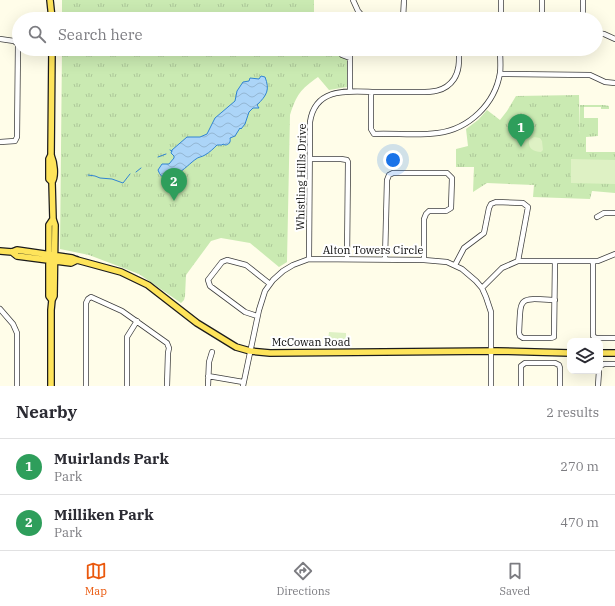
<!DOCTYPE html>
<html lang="en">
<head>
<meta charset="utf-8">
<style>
	body { margin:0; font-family:"IBM Plex Serif",serif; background:#f7f7f7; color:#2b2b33 }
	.controls { position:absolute; right:12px; bottom:12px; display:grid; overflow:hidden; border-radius:8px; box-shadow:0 4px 16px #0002 }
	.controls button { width:36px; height:36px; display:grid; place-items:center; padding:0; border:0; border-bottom:1px solid #e1e1e2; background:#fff; color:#2b2b33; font:20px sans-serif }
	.you { position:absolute; left:393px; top:160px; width:14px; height:14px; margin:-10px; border:3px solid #fff; border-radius:50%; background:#1a73e8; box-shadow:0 0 0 6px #1a73e833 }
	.badge { display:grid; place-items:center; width:26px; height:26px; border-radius:50%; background:#ea580c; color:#fff; font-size:13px; font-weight:700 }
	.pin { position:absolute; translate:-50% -33px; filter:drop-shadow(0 1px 2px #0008) }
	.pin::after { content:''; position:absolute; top:21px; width:14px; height:12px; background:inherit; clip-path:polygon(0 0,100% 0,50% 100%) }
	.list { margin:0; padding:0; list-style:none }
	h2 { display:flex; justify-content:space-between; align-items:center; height:52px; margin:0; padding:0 16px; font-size:17px }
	h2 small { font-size:13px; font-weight:400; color:#7c7c81 }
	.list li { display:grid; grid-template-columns:26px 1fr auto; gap:12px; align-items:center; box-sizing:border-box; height:56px; padding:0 16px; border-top:1px solid #e1e1e2 }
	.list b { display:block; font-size:15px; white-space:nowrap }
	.list p { margin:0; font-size:13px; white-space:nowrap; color:#7c7c81 }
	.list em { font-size:13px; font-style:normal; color:#7c7c81 }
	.icon { flex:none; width:22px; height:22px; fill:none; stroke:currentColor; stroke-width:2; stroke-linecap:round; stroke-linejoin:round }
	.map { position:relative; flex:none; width:615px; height:386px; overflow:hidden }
	.search { position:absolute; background:#fff; box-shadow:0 4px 16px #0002; left:12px; right:12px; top:12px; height:44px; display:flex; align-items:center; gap:10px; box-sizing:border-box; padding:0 14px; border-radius:22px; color:#7c7c81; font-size:15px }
	.sheet { height:164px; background:#fff }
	nav { display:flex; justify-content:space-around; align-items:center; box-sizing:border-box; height:56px; border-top:1px solid #e1e1e2; background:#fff; font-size:11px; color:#7c7c81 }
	nav a { display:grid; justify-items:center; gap:2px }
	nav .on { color:#ea580c }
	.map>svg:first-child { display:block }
	.park { fill:url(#park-tufts) }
	.pitch { fill:#def1c4 }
	.water { fill:url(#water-waves); stroke:#3084d2 }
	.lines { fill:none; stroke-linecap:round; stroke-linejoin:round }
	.stream { stroke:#3084d2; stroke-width:1 }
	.minor-casing { stroke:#3e3e3e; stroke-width:6 }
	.major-casing { stroke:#1c1c1c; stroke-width:8 }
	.minor { stroke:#fff; stroke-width:4.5 }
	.major { stroke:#fee45a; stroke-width:5.5 }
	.labels { text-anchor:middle; stroke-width:4; stroke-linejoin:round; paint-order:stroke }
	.street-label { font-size:11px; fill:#0b0b0b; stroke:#fff }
</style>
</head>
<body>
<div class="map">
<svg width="615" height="386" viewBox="0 0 615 386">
	<defs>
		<pattern id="park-tufts" width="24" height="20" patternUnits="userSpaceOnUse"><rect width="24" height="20" fill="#caeab2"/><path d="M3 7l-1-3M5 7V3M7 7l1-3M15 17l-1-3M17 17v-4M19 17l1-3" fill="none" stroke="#acc798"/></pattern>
		<pattern id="water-waves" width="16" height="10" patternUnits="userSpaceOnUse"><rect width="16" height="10" fill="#acd5f8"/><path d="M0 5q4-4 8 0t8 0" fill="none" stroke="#93b6d3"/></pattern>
	</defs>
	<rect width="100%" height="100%" fill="#fffde9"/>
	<!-- park -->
	<path class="park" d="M 62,0 L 314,0 L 314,19 L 62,19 Z
		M 62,49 L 336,49 L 337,53 L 347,60 L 347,87 L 329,90 L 318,77 C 300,90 297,94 290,115 L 287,262 L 279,267 L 250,243 L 221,238 L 211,241 L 186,275 L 185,296 L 184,300 L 181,303 L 139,274 L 89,255 L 60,249 Z
		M 579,95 L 580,135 L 580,105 L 604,105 L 609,106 L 609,109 L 601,109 L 601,107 L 584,107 L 584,118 L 598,118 L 598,136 L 586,137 L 586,152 L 615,152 L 615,193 L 592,191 L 590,199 L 533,197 L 534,185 L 487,183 L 473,192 L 474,167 L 456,167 L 456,149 L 468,146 L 466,129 L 478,120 L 487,110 L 500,120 L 507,111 L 516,96 Z"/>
	<!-- pitch -->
	<path class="pitch" d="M 534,137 L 540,138 L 542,141 L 543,150 L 541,152 C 533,151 528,149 529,140 Z
		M 571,159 L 615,160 L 615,184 L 571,183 Z
		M 329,332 L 346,333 L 346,342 L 328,341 Z"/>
	<!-- water -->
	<path class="water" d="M 261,76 L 265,77 C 270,90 267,95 257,105 L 259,108 L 253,108 L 249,112 L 245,124 L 241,129 L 240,128 L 235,136 L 230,138 C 231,142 229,145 225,145 L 223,144 L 222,145 L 217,145 C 213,149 210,152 205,155 C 202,157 198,157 196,159 C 187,165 165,191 158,170 L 162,164 L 169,164 L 174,158 L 174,156 L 171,153 L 172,150 L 187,137 L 200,137 L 207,134 L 215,118 L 235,101 L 237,91 L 243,82 L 249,81 L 250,78 L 259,79 Z"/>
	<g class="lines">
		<!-- stream -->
		<path class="stream" d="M 170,150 L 172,151
			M 158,157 L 166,154
			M 136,172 L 141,168
			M 88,175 L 95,176 L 100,178 L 112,179 L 123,183 L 130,174"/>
		<defs>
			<path id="minor" d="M 353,0 L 358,11 L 365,19
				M 403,19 L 404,0
				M 501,19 L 501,0
				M 542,19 L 542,0
				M 583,19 L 583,0
				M 596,33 L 604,34 L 615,39
				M 0,39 L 14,41 L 18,44 L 17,137 L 15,141 L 0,142
				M 339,49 L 342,55 L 350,58
				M 394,49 C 397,54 402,54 405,49
				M 500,74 L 590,75 L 605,82 L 615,83
				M 350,91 L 350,49
				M 371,92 L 371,129 L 374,134 C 395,133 417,136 438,133 C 469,129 495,104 500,73 C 501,66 500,57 500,49
				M 310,159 L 341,159 L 347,160 L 348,162 L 347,259
				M 597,217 L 604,213 L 615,213
				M 309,259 L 310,122 C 315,88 346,91 372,92 C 385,92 398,92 412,92 C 427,92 444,94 454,79 C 460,70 459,59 459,49
				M 385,259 L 387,180 L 389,175 L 393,173 L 447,173 L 452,178 L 451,208 L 446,211 L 429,211 L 426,214 L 424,219 L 424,260
				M 593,261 L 593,336 L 596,338 L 615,338
				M 455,265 L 464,248 L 484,233 L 489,208 L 491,204 L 496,202 L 523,203 L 528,207 L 518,261
				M 482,288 L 502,268 L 518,261 L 598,261 L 615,254
				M 555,300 C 517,298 521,296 519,333 L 520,336 L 523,338 L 551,338 L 554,337 L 554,335 L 555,261
				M 0,309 L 13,324 L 17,333 L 17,386
				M 257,316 L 245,312 L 210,286 L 208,280 L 222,262 L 227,260 L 246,265 L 270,284
				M 600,366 L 604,364 L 615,364
				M 208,376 L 243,382
				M 86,386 L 86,303 L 88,299 L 91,297 L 122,311 L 167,343 L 169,348 L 168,353 L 167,386
				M 127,386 L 127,337 L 137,321
				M 208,386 L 209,362 L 212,352
				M 243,386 L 259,310 L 265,291 L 273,280 L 283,271 L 293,265 L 309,259 L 424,260 L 447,262 L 462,269 L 476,281 L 482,288 L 486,297 L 491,312 L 491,386
				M 521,386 L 521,366 L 525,363 L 555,363 L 559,365 L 560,368 L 560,386
				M 598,386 L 599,371"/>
			<path id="major" d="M 50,0 L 52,19
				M 51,155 L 49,159 L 49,179 L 52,182
				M 0,251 L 12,252 L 17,250 L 72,258 L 77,260 L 121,272 L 148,285 L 197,323 L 236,347 L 250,351 L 270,353 L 497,351 L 570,353
				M 12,252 L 17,256 L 71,263 L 77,260
				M 52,300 L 49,296 L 49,225 L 53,219
				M 600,353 L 615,353
				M 51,386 L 51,310 L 52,300 L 54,296 L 55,225 L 53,219 L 52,182 C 56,176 54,162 51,155 L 52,49"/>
		</defs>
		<!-- minor casing -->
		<use href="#minor" class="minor-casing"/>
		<!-- major casing -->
		<use href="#major" class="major-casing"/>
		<!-- minor -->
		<use href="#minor" class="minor"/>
		<!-- major -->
		<use href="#major" class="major"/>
	</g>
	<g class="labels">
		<!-- street labels -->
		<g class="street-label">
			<text transform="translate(301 177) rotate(-89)" y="4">Whistling Hills Drive</text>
			<text x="373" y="254">Alton Towers Circle</text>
			<text x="311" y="346">McCowan Road</text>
		</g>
	</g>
</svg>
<div class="controls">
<button><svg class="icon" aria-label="layers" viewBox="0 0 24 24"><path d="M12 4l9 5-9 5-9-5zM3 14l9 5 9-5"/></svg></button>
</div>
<div class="you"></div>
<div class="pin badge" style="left:521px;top:147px;background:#2e9e5b">1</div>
<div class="pin badge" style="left:174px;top:201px;background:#2e9e5b">2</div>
<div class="search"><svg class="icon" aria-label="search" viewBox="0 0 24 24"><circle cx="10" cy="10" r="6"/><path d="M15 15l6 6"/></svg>Search here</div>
</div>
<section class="sheet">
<h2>Nearby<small>2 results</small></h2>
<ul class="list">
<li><span class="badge" style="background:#2e9e5b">1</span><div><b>Muirlands Park</b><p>Park</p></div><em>270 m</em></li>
<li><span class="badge" style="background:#2e9e5b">2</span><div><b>Milliken Park</b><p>Park</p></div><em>470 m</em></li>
</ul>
</section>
<nav>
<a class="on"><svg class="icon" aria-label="map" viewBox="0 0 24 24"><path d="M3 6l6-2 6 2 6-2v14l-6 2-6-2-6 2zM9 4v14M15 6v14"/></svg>Map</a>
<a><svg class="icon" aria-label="directions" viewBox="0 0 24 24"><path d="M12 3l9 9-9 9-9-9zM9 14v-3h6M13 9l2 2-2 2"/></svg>Directions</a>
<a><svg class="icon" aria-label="saved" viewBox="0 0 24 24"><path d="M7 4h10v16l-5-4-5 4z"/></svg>Saved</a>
</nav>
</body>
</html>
